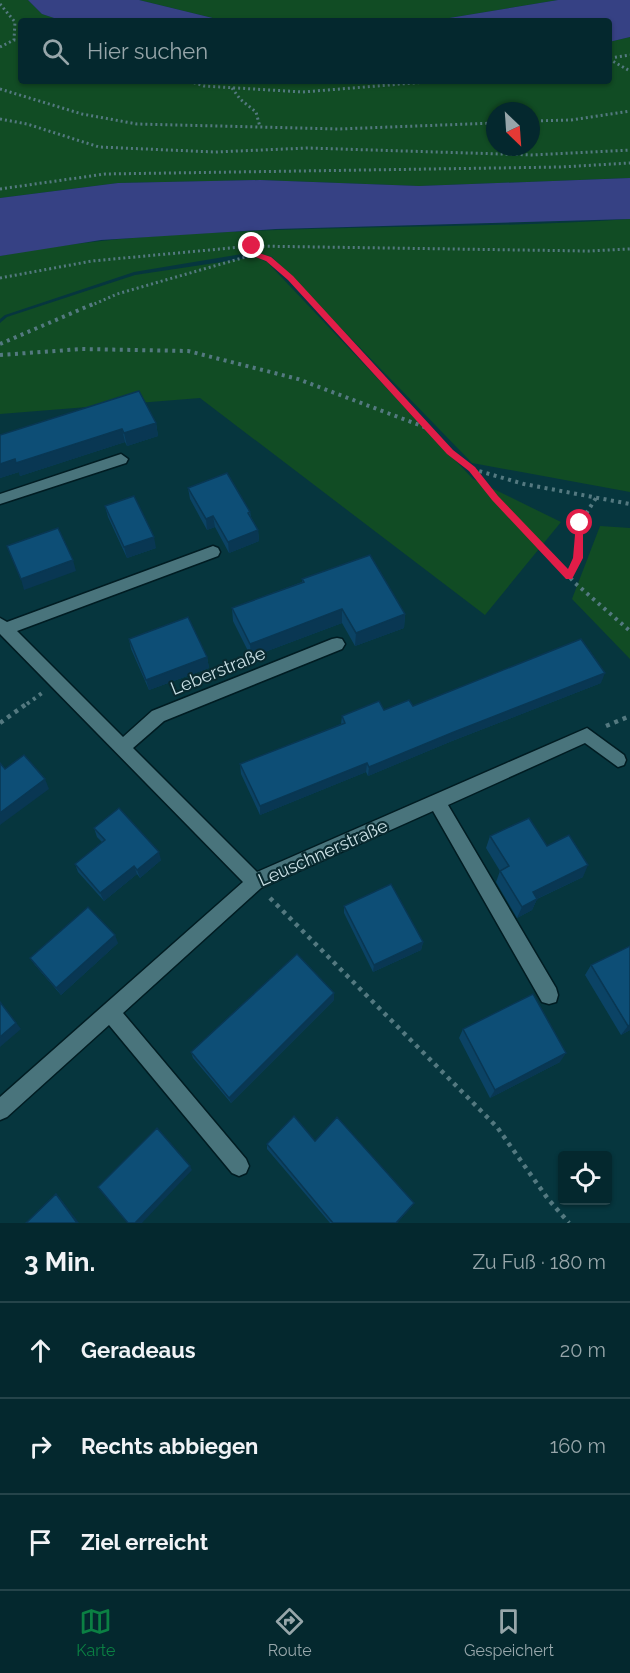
<!DOCTYPE html>
<html lang="de">
<head>
<meta charset="utf-8">
<style>
	body { margin:0; font-family:Raleway,sans-serif; background:#12343a; color:#f1f3f6 }
	.controls { position:absolute; right:18px; bottom:18px; display:grid; overflow:hidden; border-radius:6px; box-shadow:0 2px 4px #0004 }
	.controls button { width:54px; height:54px; display:grid; place-items:center; padding:0; border:0; border-bottom:2px solid #25444a; background:#04282e; color:#f1f3f6; font:30px sans-serif }
	.compass { position:absolute; left:486px; top:102px; width:54px; height:54px; border-radius:50%; background:#04282e; box-shadow:0 2px 4px #0004; rotate:155deg }
	.stop { position:absolute; width:18px; height:18px; margin:-14px; border:4px solid #e11d48; border-radius:50%; background:#fff }
	.stop.end { background:#e11d48; border-color:#fff; box-shadow:0 2px 6px #0008 }
	.list { margin:0; padding:0; list-style:none }
	h2 { display:flex; justify-content:space-between; align-items:center; height:78px; margin:0; padding:0 24px; font-size:26px }
	h2 small { font-size:20px; font-weight:400; color:#97a6aa }
	.list li { display:grid; grid-template-columns:39px 1fr auto; gap:18px; align-items:center; box-sizing:border-box; height:96px; padding:0 24px; border-top:2px solid #25444a }
	.list b { display:block; font-size:22px; white-space:nowrap }
	.list em { font-size:20px; font-style:normal; color:#97a6aa }
	.icon { flex:none; width:33px; height:33px; fill:none; stroke:currentColor; stroke-width:2; stroke-linecap:round; stroke-linejoin:round }
	.map { position:relative; flex:none; width:630px; height:1223px; overflow:hidden }
	.search { position:absolute; background:#04282e; box-shadow:0 2px 4px #0004; left:18px; right:18px; top:18px; height:66px; display:flex; align-items:center; gap:15px; box-sizing:border-box; padding:0 21px; border-radius:6px; color:#97a6aa; font-size:22px }
	.sheet { height:366px; background:#04282e }
	nav { display:flex; justify-content:space-around; align-items:center; box-sizing:border-box; height:84px; border-top:2px solid #25444a; background:#04282e; font-size:16px; color:#97a6aa }
	nav a { display:grid; justify-items:center; gap:3px }
	nav .on { color:#0b8043 }
	.map>svg:first-child { display:block }
	.green { fill:#114c24; fill-rule:evenodd }
	.water { fill:#364184 }
	.lines { fill:none; stroke-linecap:round; stroke-linejoin:round }
	.minor-casing { stroke:#001c22; stroke-width:3 }
	.path-far2 { stroke:#547980; stroke-width:3; stroke-dasharray:2 3; stroke-linecap:butt }
	.path-far1 { stroke:#547980; stroke-width:4; stroke-dasharray:3 4.5; stroke-linecap:butt }
	.path { stroke:#547980; stroke-width:4.5; stroke-dasharray:4 5; stroke-linecap:butt }
	.minor { fill:#49747c; fill-rule:evenodd }
	.wall { fill:#0b4365 }
	.shaded-wall { fill:#093753 }
	.building { fill:#0d4e76; stroke:#093753; stroke-width:1.5 }
	.route { fill:#e11d48 }
	.labels { text-anchor:middle; stroke-width:4.5; stroke-linejoin:round; paint-order:stroke }
	.street-label { font-size:18px; fill:#cbe1e6; stroke:#092a30 }
</style>
</head>
<body>
<div class="map">
<svg width="630" height="1223" viewBox="0 0 630 1223">
	<rect width="100%" height="100%" fill="#06363e"/>
	<!-- green -->
	<path class="green" d="M 0,0 L 28,0 L 42,14 L 63,21 L 21,21 L 21,81 L 609,81 L 609,42 L 630,37 L 630,178 L 419,186 L 261,180 L 118,183 L 0,198 ZM 495,111 L 531,111 L 531,147 L 495,147 Z
		M 139,0 L 558,0 L 431,21 L 225,21 Z
		M 630,219 L 630,492 L 472,463 L 272,257 L 254,252 L 134,272 L 5,315 L 0,319 L 0,256 C 63,243 126,238 189,234 C 336,225 483,229 630,219 Z
		M 255,257 L 267,262 L 473,479 L 561,522 L 485,615 L 200,398 L 0,414 L 0,323 L 7,317 L 135,275 Z
		M 600,526 L 630,528 L 630,659 L 572,599 Z"/>
	<!-- water -->
	<path class="water" d="M 28,0 L 139,0 L 225,21 L 63,21 L 42,14 Z
		M 558,0 L 630,0 L 630,37 L 609,42 L 609,21 L 431,21 Z
		M 630,178 L 630,219 L 276,229 L 101,240 L 0,256 L 0,198 L 118,183 L 260,180 L 419,186 Z"/>
	<g class="lines">
		<defs>
			<path id="minor" d="M 121,454 L 128,459 L 126,463 L 0,504 L 0,494 Z
				M 213,546 L 218,548 L 220,552 L 218,556 L 17,631 L 123,737 L 152,711 L 332,639 L 337,638 L 342,639 L 345,644 L 342,649 L 164,721 L 133,748 L 257,872 L 587,728 L 624,755 L 626,760 L 624,765 L 618,767 L 585,743 L 448,805 L 556,988 L 558,995 L 556,1002 L 549,1004 L 542,1002 L 433,811 L 261,888 L 123,1013 L 246,1159 L 249,1166 L 246,1173 L 239,1176 L 232,1173 L 109,1025 L 7,1117 L 0,1120 L 0,1097 L 243,882 L 0,634 L 0,618 L 7,622 Z"/>
		</defs>
		<!-- minor casing -->
		<use href="#minor" class="minor-casing"/>
		<!-- path-far2 -->
		<path class="path-far2" d="M 0,4 L 15,22 L 14,40
			M 0,47 L 14,40 L 21,40
			M 610,58 L 630,55
			M 609,59 L 630,71
			M 189,81 L 204,86 L 303,92 L 438,81
			M 232,88 L 240,99 L 256,112 L 260,127
			M 0,89 L 82,114 L 137,124 L 338,129 L 495,123
			M 0,119 L 27,124 L 99,147 L 215,152 L 308,148 L 533,155 L 630,150
			M 531,121 L 571,120 L 630,111
			M 0,189 L 105,174 L 561,167 L 630,163
			M 0,278 L 92,261 L 252,246 L 588,251 L 630,249
			M 90,306 L 117,294 L 256,254 C 281,264 298,286 316,306"/>
		<!-- path-far1 -->
		<path class="path-far1" d="M 315,304 L 450,452 L 472,469 L 495,498 L 575,583 L 630,631
			M 0,344 L 93,304
			M 0,355 L 82,349 L 188,351 L 298,379 L 427,428
			M 472,469 L 524,484 L 630,504
			M 569,577 L 578,558 L 580,523 L 596,498
			M 27,704 L 42,693"/>
		<!-- path -->
		<path class="path" d="M 0,723 L 29,702
			M 606,726 L 630,716
			M 270,898 L 497,1127 L 548,1199 L 569,1223"/>
		<!-- minor -->
		<use href="#minor" class="minor"/>
	</g>
	<!-- wall -->
	<path class="wall" d="M 156,423 L 158,436 L 127,446 L 125,442 L 20,476 L 19,472 L 0,478 L 0,435 Z
		M 188,488 L 250,512 L 251,517 L 258,530 L 259,541 L 229,553 L 215,527 L 207,530 L 190,499 Z
		M 105,506 L 156,548 L 127,558 L 108,517 Z
		M 302,579 L 405,614 L 404,628 L 355,646 L 342,623 L 251,657 L 233,621 L 232,608 L 302,582 Z
		M 129,639 L 207,657 L 209,668 L 149,690 L 131,649 Z
		M 601,683 L 452,741 L 368,776 L 366,772 L 260,815 L 241,774 L 240,764 L 341,724 L 342,716 L 413,706 Z
		M 94,828 L 161,860 L 140,878 L 137,874 L 104,901 L 78,872 L 75,864 L 102,842 L 97,837 Z
		M 490,836 L 547,846 L 583,877 L 537,899 L 532,910 L 517,918 L 496,882 L 500,871 L 486,848 Z
		M 344,906 L 423,942 L 421,950 L 373,972 L 344,913 Z
		M 118,943 L 61,995 L 35,965 L 30,958 Z
		M 591,965 L 630,1030 L 621,1035 L 585,975 Z
		M 334,1000 L 231,1103 L 193,1058 L 191,1052 Z
		M 463,1029 L 560,1062 L 490,1098 L 459,1038 Z
		M 267,1144 L 412,1206 L 397,1223 L 330,1223 L 267,1149 Z"/>
	<!-- shaded-wall -->
	<path class="shaded-wall" d="M 156,423 L 158,436 L 127,446 L 124,433 Z
		M 122,429 L 125,442 L 20,476 L 16,463 Z
		M 15,459 L 19,472 L 0,478 L 0,464 Z
		M 213,516 L 215,527 L 207,530 L 206,519 Z
		M 258,530 L 259,541 L 229,553 L 228,542 Z
		M 154,537 L 156,548 L 127,558 L 124,547 Z
		M 73,560 L 76,571 L 24,590 L 21,579 Z
		M 342,609 L 342,623 L 251,657 L 250,644 Z
		M 405,614 L 404,628 L 355,646 L 356,633 Z
		M 207,657 L 209,668 L 149,690 L 146,680 Z
		M 605,673 L 601,683 L 452,741 L 368,776 L 369,767 L 454,732 Z
		M 367,763 L 366,772 L 260,815 L 260,806 Z
		M 45,779 L 49,789 L 0,825 L 0,813 Z
		M 159,852 L 161,860 L 140,878 L 137,870 Z
		M 588,865 L 583,877 L 528,903 L 533,892 Z
		M 134,866 L 137,874 L 104,901 L 100,893 Z
		M 537,899 L 532,910 L 517,918 L 522,907 Z
		M 115,935 L 118,943 L 61,995 L 56,988 Z
		M 423,942 L 421,950 L 373,972 L 374,965 Z
		M 334,993 L 334,1000 L 231,1103 L 229,1098 Z
		M 0,1002 L 21,1029 L 0,1047 Z
		M 630,1025 L 630,1030 L 621,1035 L 628,1026 Z
		M 566,1053 L 560,1062 L 490,1098 L 495,1090 Z
		M 190,1166 L 192,1170 L 142,1223 L 135,1223 Z
		M 56,1194 L 60,1198 L 79,1223 L 77,1223 Z
		M 414,1203 L 412,1206 L 397,1223 L 396,1223 Z"/>
	<!-- building -->
	<path class="building" d="M 139,391 L 156,423 L 124,433 L 122,429 L 16,463 L 15,459 L 0,464 L 0,435 Z
		M 227,473 L 250,512 L 248,513 L 258,530 L 228,542 L 213,516 L 206,519 L 188,488 Z
		M 134,496 L 154,537 L 124,547 L 105,506 Z
		M 58,528 L 73,560 L 21,579 L 7,546 Z
		M 370,555 L 405,614 L 356,633 L 342,609 L 250,644 L 232,608 L 304,582 L 302,579 Z
		M 188,617 L 207,657 L 146,680 L 129,639 Z
		M 581,639 L 605,673 L 454,732 L 369,767 L 367,763 L 260,806 L 240,764 L 345,723 L 342,716 L 379,701 L 384,710 L 409,700 L 413,706 Z
		M 24,755 L 45,779 L 0,813 L 0,763 L 5,769 Z
		M 119,808 L 159,852 L 137,870 L 134,866 L 100,893 L 75,864 L 105,840 L 94,828 Z
		M 529,818 L 547,846 L 569,835 L 588,865 L 533,892 L 537,899 L 522,907 L 500,871 L 509,866 L 490,836 Z
		M 391,884 L 423,942 L 374,965 L 344,906 Z
		M 88,907 L 115,935 L 56,988 L 30,958 Z
		M 630,946 L 630,1025 L 628,1026 L 591,965 Z
		M 297,954 L 334,993 L 229,1098 L 191,1052 Z
		M 533,994 L 566,1053 L 495,1090 L 463,1029 Z
		M 0,1002 L 16,1023 L 0,1037 Z
		M 294,1116 L 315,1141 L 337,1117 L 414,1203 L 396,1223 L 333,1223 L 267,1144 Z
		M 157,1128 L 190,1166 L 135,1223 L 128,1223 L 98,1187 Z
		M 56,1194 L 77,1223 L 26,1223 Z"/>
	<!-- route -->
	<path class="route" d="M 252,244 L 259,253 L 271,257 L 293,276 L 453,450 L 475,467 L 498,496 L 568,569 L 573,558 L 576,523 L 577,521 L 583,521 L 583,558 L 572,579 L 566,579 L 492,500 L 469,471 L 447,454 L 288,280 L 266,261 L 253,256 L 248,246 Z"/>
	<g class="labels">
		<!-- street labels -->
		<g class="street-label">
			<text transform="translate(218 671) rotate(-22)" y="6">Leberstraße</text>
			<text transform="translate(323 853) rotate(-24)" y="6">Leuschnerstraße</text>
		</g>
	</g>
</svg>
<div class="controls">
<button><svg class="icon" aria-label="locate" viewBox="0 0 24 24"><circle cx="12" cy="12" r="6"/><path d="M12 2v4M12 18v4M2 12h4M18 12h4"/></svg></button>
</div>
<svg class="compass" viewBox="-18 -18 36 36"><path d="M0-13l5 13h-10z" fill="#e53935"/><path d="M0 13l5-13h-10z" fill="#97a6aa"/></svg>
<div class="stop" style="left:580px;top:523px"></div>
<div class="stop end" style="left:252px;top:246px"></div>
<div class="search"><svg class="icon" aria-label="search" viewBox="0 0 24 24"><circle cx="10" cy="10" r="6"/><path d="M15 15l6 6"/></svg>Hier suchen</div>
</div>
<section class="sheet">
<h2>3 Min.<small>Zu Fuß · 180 m</small></h2>
<ul class="list">
<li><svg class="icon" aria-label="ahead" viewBox="0 0 24 24"><path d="M12 20V5M6 11l6-6 6 6"/></svg><div><b>Geradeaus</b></div><em>20 m</em></li>
<li><svg class="icon" aria-label="right" viewBox="0 0 24 24"><path d="M7 20v-9h11M14 6l5 5-5 5"/></svg><div><b>Rechts abbiegen</b></div><em>160 m</em></li>
<li><svg class="icon" aria-label="arrive" viewBox="0 0 24 24"><path d="M6 21V4h12l-3 4 3 4H6"/></svg><div><b>Ziel erreicht</b></div></li>
</ul>
</section>
<nav>
<a class="on"><svg class="icon" aria-label="map" viewBox="0 0 24 24"><path d="M3 6l6-2 6 2 6-2v14l-6 2-6-2-6 2zM9 4v14M15 6v14"/></svg>Karte</a>
<a><svg class="icon" aria-label="directions" viewBox="0 0 24 24"><path d="M12 3l9 9-9 9-9-9zM9 14v-3h6M13 9l2 2-2 2"/></svg>Route</a>
<a><svg class="icon" aria-label="saved" viewBox="0 0 24 24"><path d="M7 4h10v16l-5-4-5 4z"/></svg>Gespeichert</a>
</nav>
</body>
</html>
